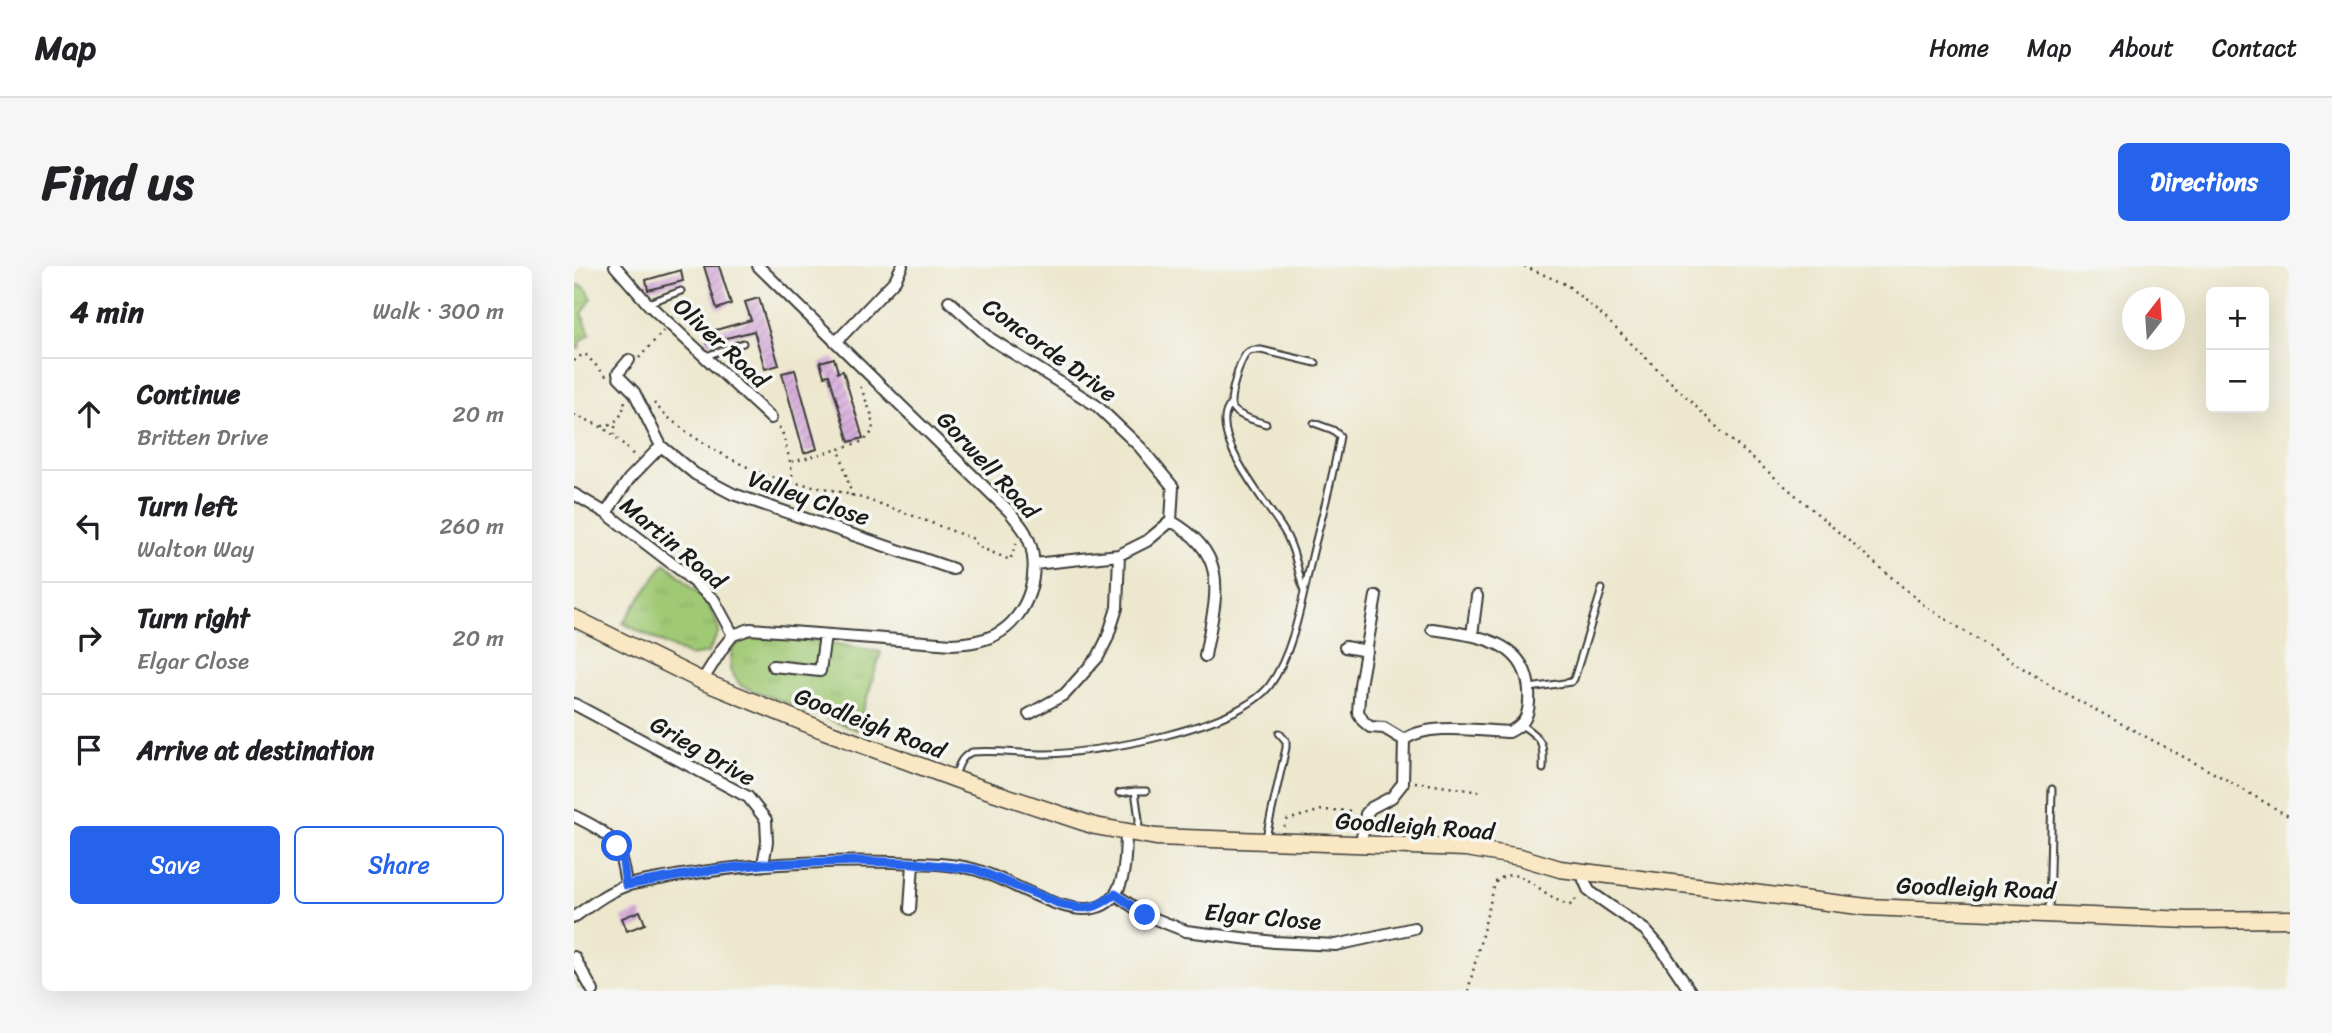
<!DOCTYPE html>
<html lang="en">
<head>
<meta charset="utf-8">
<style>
	body { margin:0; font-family:Sriracha,sans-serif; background:#f6f6f6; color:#202124 }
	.controls { position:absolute; right:21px; top:21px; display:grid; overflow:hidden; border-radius:10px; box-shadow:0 7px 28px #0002 }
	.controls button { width:63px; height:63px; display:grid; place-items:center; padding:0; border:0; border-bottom:2px solid #e0e0e0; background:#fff; color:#202124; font:35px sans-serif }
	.compass { position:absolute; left:1548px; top:21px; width:63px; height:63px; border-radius:50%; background:#fff; box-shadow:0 7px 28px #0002; rotate:17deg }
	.stop { position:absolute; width:21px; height:21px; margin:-16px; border:5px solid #2563eb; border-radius:50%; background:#fff }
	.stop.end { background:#2563eb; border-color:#fff; box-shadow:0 2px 7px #0008 }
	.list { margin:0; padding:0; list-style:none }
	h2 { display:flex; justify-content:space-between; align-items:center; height:91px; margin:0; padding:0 28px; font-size:30px }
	h2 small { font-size:23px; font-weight:400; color:#757577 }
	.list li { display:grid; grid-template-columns:46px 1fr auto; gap:21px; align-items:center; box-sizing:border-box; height:112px; padding:0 28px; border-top:2px solid #e0e0e0 }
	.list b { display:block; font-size:26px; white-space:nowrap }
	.list p { margin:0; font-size:23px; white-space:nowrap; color:#757577 }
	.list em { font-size:23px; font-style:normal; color:#757577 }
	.actions { display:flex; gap:14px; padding:21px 28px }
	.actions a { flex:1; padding:16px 0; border:2px solid #2563eb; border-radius:10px; text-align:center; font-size:24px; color:#2563eb }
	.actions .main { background:#2563eb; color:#fff }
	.icon { flex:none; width:38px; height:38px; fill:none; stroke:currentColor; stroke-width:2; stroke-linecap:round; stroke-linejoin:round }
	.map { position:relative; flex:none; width:1716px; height:725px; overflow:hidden; border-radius:10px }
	header { display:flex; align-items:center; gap:42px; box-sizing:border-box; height:98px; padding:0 35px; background:#fff; border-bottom:2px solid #e0e0e0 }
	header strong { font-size:33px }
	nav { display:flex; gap:38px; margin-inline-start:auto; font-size:24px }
	.intro { display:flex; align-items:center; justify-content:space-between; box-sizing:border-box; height:168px; padding:0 42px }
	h1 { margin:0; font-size:49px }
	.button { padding:18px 32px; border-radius:10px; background:#2563eb; color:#fff; font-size:24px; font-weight:700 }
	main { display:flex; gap:42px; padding:0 42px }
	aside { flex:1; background:#fff; border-radius:10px; box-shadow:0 7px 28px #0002 }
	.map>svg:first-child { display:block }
	.grass { fill:url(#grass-tufts); stroke:#5e7248; stroke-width:2 }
	.park { fill:url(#park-crowns); stroke:#5e7248; stroke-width:2 }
	.building { fill:url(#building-hatch) }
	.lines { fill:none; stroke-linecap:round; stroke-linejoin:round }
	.lane-casing { stroke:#3b3a37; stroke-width:9 }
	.street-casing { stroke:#3b3a37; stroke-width:14 }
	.secondary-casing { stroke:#3b3a37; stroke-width:19 }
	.path { stroke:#3b3a37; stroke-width:2.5; stroke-dasharray:2 5; stroke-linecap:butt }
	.lane { stroke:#fff; stroke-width:5 }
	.street { stroke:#fff; stroke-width:10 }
	.secondary { stroke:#fae7c3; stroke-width:16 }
	.route { stroke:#2563eb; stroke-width:9 }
	.labels { text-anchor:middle; stroke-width:7; stroke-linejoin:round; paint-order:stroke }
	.street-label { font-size:24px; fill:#1c1c1c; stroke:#f6f6f2 }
</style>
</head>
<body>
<header>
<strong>Map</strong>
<nav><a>Home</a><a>Map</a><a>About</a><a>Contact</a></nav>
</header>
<div class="intro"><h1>Find us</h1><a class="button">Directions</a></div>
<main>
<aside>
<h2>4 min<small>Walk · 300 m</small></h2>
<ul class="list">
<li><svg class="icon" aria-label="ahead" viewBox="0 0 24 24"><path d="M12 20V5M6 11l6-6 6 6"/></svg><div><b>Continue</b><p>Britten Drive</p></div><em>20 m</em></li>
<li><svg class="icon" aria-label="left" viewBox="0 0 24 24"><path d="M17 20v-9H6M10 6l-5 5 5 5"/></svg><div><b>Turn left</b><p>Walton Way</p></div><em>260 m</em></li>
<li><svg class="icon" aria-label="right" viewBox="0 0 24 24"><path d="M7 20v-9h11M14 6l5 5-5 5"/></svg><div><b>Turn right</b><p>Elgar Close</p></div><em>20 m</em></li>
<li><svg class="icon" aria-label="arrive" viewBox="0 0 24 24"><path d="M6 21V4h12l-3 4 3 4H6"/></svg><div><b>Arrive at destination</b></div></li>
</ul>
<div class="actions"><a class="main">Save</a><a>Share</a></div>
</aside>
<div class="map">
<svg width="1716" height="725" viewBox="0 0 1716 725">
	<defs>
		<pattern id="grass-tufts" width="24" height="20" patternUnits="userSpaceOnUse" patternTransform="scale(1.75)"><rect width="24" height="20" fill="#a0c975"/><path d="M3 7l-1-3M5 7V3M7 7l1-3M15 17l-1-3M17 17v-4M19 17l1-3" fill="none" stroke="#89ac65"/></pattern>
		<pattern id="park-crowns" width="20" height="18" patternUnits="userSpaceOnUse" patternTransform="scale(1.75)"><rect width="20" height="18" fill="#a0c975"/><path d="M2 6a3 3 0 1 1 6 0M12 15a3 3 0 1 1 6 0" fill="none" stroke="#89ac65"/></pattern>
		<pattern id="building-hatch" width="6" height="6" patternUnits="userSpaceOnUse" patternTransform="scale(1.75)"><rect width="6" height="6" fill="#d7afdb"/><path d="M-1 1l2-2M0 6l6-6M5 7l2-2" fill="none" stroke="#b896bb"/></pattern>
	</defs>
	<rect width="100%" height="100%" fill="#f6f6f2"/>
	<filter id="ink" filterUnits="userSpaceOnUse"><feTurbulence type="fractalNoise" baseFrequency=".0143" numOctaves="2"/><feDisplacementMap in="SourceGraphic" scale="14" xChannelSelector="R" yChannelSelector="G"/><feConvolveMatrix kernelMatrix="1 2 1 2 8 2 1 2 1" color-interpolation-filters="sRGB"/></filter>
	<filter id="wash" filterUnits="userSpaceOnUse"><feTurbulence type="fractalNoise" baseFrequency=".00686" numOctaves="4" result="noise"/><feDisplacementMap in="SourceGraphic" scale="28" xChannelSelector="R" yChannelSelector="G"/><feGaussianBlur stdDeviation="1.57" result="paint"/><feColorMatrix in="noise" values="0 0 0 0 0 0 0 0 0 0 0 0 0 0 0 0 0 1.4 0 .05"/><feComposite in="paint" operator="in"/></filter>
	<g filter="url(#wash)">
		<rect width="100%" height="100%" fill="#ece7cd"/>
		<!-- grass -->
		<path class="grass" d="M 91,297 C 115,318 137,333 145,365 L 134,387 L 115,390 L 49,357 Z
			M 195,371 L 241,374 L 307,386 L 283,464 L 167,420 L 156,404 L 158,383 L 170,372 Z"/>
		<!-- park -->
		<path class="park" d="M 0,19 C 10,19 15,23 17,33 L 8,48 L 16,68 L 6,76 L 5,83 L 0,80 Z"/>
		<g id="blocks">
			<!-- building -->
			<path class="building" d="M 130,0 L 145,0 L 157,38 L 143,43 Z
				M 107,4 L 109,15 L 74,24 L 72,14 Z
				M 185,32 L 205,99 L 191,103 L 180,65 L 133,77 L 131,67 L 177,54 L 171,36 Z
				M 260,92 L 264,106 L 262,107 L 269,105 L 289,172 L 275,176 L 255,109 L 250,110 L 246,96 Z
				M 221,104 L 243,183 L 230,187 L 208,107 Z
				M 66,645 L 71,658 L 53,665 L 48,652 Z"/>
		</g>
	</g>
	<g filter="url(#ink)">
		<use href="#blocks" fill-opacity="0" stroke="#3b3a37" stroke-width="2"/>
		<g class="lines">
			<defs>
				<path id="lane" d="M 74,37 L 107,25
					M 132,90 L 169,77
					M 657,138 C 631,166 694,238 710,265 C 721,283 724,306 730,326
					M 692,158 C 683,155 662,150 658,141 C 654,133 666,95 672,88 C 676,83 681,84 687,84 L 742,97
					M 956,422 L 997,416 L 1000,413 L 1028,323
					M 947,459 C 969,473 970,477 969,503
					M 381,510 C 385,498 387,491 398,486 C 423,484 448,488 472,488 C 525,487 664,462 696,419 C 722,383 730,321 741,278 C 750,242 760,207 766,170 L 759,164 L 740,157
					M 561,525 L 572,525
					M 545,527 L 561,525 L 565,553 L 564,565
					M 692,571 L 712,482 L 712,475 L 705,467
					M 1475,646 L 1478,523"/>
				<path id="street" d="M 41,0 L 74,38 L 197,152
					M 375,35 L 417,73 L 523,140 L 566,181 L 599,221 L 597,255 L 573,275 L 545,289 L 460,298
					M 263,75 L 321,14 L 328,0
					M 55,94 L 44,107 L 45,111 L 60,126 L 87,180
					M 0,228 L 32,247 L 105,303 L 140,334 L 159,369
					M 32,247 L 55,213 L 87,180 L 121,208 L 159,228 L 379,303
					M 597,255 C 659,290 641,333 631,390
					M 802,330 L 786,419 L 784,446 L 789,455 L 796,461 L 810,462 L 830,474
					M 898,369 L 903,330
					M 771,381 L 793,385
					M 199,400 L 246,405 L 251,369
					M 128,415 L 148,383 L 159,369 L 176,363 L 378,378 C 393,377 407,376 421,369 C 455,352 470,302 452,268 C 448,260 441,253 436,246 L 184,0
					M 0,438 L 174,531 L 192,554 L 193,576 L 189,598
					M 455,448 L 491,428 L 524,391 L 533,373 L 543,342 L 545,289
					M 0,550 C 39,569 46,576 52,619
					M 787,577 L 792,548 L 797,542 L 818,531 L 829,517 L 830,474 C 853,456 906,465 935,466 C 949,459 954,452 955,436 C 959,374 904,370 858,363
					M 1010,606 L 1010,614 L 1015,625 L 1071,664 L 1087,682 L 1116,725
					M 541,628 L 571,649 L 612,665 L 700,676 L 762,679 L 840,662
					M 336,643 L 339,597
					M 0,651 C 16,640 35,624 55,619 C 70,615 87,613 102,610 C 174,598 247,594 320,596 C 345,597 374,597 399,603 C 432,611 487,650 520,642 C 554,635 551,592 552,565
					M 0,691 L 19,725"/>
				<path id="secondary" d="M 0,352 L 128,415 L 251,465 L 395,518 L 521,560 L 582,571 L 892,582 L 946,591 L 986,603 L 1293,641 L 1615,654 L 1716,653"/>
			</defs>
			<!-- lane casing -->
			<use href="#lane" class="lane-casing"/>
			<!-- street casing -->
			<use href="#street" class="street-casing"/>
			<!-- secondary casing -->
			<use href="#secondary" class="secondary-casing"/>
			<!-- path -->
			<path class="path" d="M 950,0 L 993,19 L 1030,51 L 1150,168 L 1351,340 L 1477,420 L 1651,513 L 1716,551
				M 65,92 L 89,65
				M 0,95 L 9,88 L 12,89 L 33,111
				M 80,137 C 107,169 177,208 218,217
				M 0,149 C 30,160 41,168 62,192
				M 28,160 C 44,158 49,149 51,134
				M 205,161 L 208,165 L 217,199 L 219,217 C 281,224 342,252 400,273 L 403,280 L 436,294 L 443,276
				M 40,169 L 42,155
				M 218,196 L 265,183
				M 278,230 L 265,183 L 290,175 L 299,165 L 297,147 L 285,117
				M 841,516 L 907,526
				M 710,561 L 713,554 L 748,544 L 781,545
				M 894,725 L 921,617 C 945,592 969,634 996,639 L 1004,631"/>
			<!-- lane -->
			<use href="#lane" class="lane"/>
			<!-- street -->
			<use href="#street" class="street"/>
			<!-- secondary -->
			<use href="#secondary" class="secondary"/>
		</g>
	</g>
	<g class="lines" filter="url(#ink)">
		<!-- route -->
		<path class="route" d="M 43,580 L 49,596 L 52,619 L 139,604 L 189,598 L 285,595 L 339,597 L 400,603 L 489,639 C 513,644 521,644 541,628 L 571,649"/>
	</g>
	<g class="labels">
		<!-- street labels -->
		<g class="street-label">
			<text transform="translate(147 77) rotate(43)" y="8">Oliver Road</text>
			<text transform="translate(476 84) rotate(36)" y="8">Concorde Drive</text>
			<text transform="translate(414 199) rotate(47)" y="8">Gorwell Road</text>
			<text transform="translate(235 232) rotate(19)" y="8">Valley Close</text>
			<text transform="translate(99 277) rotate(40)" y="8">Martin Road</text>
			<text transform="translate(296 457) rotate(21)" y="8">Goodleigh Road</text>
			<text transform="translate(129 485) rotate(30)" y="8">Grieg Drive</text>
			<text transform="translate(841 560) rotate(4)" y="8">Goodleigh Road</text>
			<text transform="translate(1402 622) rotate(2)" y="8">Goodleigh Road</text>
			<text transform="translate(689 651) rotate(5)" y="8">Elgar Close</text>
		</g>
	</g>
</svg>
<div class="controls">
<button>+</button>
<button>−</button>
</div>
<svg class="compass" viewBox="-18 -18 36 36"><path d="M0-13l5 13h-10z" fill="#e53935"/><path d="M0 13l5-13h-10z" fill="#757577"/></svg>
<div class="stop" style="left:43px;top:580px"></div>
<div class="stop end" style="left:571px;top:649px"></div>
</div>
</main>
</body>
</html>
